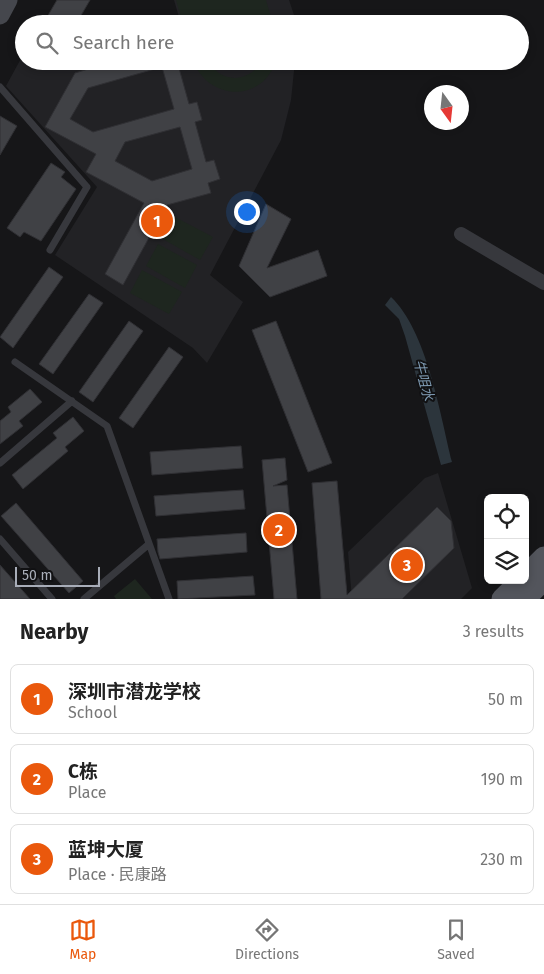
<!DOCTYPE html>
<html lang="en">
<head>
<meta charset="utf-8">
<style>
	body { margin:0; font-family:"Fira Sans","Noto Sans SC",sans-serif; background:#f2f2f2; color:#222 }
	.controls { position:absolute; right:15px; bottom:15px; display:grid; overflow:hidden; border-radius:8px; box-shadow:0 2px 8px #0003 }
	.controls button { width:45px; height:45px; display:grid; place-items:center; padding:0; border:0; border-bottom:1px solid #e0e0e0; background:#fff; color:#222; font:25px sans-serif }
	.compass { position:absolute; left:424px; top:85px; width:45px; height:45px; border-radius:50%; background:#fff; box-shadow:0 2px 8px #0003; rotate:165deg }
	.scale { position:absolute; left:15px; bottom:12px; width:85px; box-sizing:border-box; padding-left:5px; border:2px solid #a8adb8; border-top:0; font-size:14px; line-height:18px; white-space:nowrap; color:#a8adb8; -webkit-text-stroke:4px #111113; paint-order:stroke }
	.you { position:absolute; left:246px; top:211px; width:18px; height:18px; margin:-12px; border:4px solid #fff; border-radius:50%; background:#1a73e8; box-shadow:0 0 0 8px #1a73e833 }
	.badge { display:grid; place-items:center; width:32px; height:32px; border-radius:50%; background:#ea580c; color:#fff; font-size:16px; font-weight:700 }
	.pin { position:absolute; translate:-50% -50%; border:2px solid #fff; box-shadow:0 1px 5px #0006 }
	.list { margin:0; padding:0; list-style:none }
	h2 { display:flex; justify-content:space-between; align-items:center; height:65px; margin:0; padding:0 20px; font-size:21px }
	h2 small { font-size:16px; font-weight:400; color:#767676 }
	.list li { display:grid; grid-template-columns:32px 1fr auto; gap:15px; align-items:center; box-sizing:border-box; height:70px; margin:0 10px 10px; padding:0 10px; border:1px solid #e0e0e0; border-radius:8px }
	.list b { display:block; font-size:19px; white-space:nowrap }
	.list p { margin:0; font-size:16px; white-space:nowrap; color:#767676 }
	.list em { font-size:16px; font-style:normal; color:#767676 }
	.icon { flex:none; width:28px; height:28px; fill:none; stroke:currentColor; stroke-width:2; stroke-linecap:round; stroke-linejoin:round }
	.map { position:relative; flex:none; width:544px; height:599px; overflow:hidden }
	.search { position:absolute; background:#fff; box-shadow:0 2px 8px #0003; left:15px; right:15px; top:15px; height:55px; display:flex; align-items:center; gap:12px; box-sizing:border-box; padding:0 18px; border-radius:28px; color:#767676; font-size:19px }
	.sheet { height:305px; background:#fff }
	nav { display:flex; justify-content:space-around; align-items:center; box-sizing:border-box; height:70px; border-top:1px solid #e0e0e0; background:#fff; font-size:14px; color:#767676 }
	nav a { display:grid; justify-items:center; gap:2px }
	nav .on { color:#ea580c }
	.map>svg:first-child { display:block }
	.built { fill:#222225 }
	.green { fill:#1e261f }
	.water { fill:#2c353c }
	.building { fill:#404145; stroke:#303034; fill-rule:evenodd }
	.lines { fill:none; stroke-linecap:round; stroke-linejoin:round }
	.lane { stroke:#37383d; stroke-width:7 }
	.street { stroke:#37383d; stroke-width:14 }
	.secondary { stroke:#45474d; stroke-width:19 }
	.primary { stroke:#53555c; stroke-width:21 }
	.labels { text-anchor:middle; stroke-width:4; stroke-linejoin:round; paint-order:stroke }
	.water-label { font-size:14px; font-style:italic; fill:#7f9bb3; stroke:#111113 }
</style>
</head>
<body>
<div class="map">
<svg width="544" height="599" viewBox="0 0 544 599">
	<rect width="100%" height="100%" fill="#161618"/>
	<!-- built -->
	<path class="built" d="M 174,0 L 289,0 L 297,24 L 181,24 Z
		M 24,53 L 24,61 L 43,61 L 57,69 L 81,61 L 295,61 L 291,100 L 281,140 L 210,275 L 243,302 L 207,363 L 193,348 L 55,255 L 97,187 L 6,86 Z
		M 438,473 L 472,588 L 461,599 L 352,599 L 348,552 L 425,478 Z"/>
	<!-- green -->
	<path class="green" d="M 176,0 L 266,0 L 273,24 L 183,24 Z
		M 193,61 L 208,61 C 221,84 249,83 262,61 L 276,61 C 262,103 209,101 193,61 Z
		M 173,216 L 213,237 L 200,260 L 161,238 Z
		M 158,244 L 197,265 L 185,288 L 146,266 Z
		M 142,270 L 182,292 L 169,314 L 130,293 Z
		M 135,579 L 152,599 L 116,599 L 114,596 Z"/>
	<!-- water -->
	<path class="water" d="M 391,297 C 427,331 440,414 452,462 L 441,465 L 405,336 L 399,319 L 385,305 Z"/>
	<!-- building -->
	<path class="building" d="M 57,0 L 90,0 L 76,24 L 43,24 Z
		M 115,61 L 177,61 L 189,104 L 197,102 L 202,120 L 195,122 L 206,162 L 214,160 L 220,179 L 208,183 L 211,193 L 167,205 L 123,285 L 105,274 L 144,203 L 86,172 L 96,154 L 45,127 L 75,73 ZM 162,67 L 174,109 L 93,132 L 70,119 L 88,88 ZM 180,127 L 192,169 L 152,181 L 115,161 L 125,142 Z
		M 0,116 L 17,126 L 0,155 Z
		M 51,163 L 65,172 L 61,177 L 76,189 L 41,241 L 24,232 L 20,237 L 7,228 Z
		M 266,204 L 291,219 L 267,268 L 318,250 L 327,276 L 270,297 L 239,266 Z
		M 49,267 L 63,277 L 13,348 L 0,337 Z
		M 89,294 L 103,303 L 53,374 L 39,364 Z
		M 129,321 L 143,331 L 93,402 L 79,392 Z
		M 276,321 L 332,463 L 308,472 L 252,330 Z
		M 169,347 L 183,357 L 133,428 L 119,418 Z
		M 30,389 L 42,402 L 19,421 L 23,426 L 0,444 L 0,421 L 11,412 L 8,407 Z
		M 73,417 L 84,431 L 65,447 L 68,451 L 23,489 L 12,475 L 57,438 L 53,433 Z
		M 241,446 L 243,468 L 152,475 L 150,452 Z
		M 285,458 L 287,480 L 273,486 L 287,485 L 297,599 L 274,599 L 262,460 Z
		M 337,481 L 347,595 L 437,507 L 451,521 L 454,548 L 402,599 L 321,599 L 312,483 Z
		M 243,490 L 245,509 L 156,516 L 154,496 Z
		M 16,503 L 83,581 L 69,593 L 1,516 Z
		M 246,533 L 247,552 L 160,559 L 158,552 L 157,539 Z
		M 0,565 L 30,599 L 0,599 Z
		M 253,576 L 255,595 L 178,599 L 177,581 Z"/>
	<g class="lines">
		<!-- lane -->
		<path class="lane" d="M 0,87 L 87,187 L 50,250
			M 15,362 L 107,426 L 169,599
			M 0,463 L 72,401
			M 0,539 L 52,599
			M 84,599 L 149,544"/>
		<!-- street -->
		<path class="street" d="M 461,234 L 544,283"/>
		<!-- secondary -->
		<path class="secondary" d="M 0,15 L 8,0"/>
		<!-- primary -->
		<path class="primary" d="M 525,576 L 544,557
			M 502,599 L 521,580
			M 525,599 L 544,580"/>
	</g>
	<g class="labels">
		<!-- water labels -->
		<g class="water-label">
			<text transform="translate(424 380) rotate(75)" y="5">牛咀水</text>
		</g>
	</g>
</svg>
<div class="controls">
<button><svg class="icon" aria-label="locate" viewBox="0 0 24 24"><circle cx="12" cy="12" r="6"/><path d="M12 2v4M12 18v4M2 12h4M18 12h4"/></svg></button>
<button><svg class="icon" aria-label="layers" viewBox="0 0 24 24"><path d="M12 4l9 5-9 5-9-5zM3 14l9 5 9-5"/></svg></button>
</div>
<svg class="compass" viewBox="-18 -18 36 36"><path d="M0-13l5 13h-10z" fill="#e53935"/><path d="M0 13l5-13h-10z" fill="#767676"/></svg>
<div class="scale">50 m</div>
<div class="you"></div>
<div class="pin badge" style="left:157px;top:221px">1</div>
<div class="pin badge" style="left:279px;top:530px">2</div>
<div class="pin badge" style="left:407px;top:565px">3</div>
<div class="search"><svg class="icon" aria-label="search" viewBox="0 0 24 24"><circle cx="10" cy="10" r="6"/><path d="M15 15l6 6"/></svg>Search here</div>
</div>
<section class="sheet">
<h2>Nearby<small>3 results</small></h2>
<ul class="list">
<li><span class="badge">1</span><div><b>深圳市潜龙学校</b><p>School</p></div><em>50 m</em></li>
<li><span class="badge">2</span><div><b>C栋</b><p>Place</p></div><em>190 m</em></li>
<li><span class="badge">3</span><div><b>蓝坤大厦</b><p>Place · 民康路</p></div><em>230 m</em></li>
</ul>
</section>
<nav>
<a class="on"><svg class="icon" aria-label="map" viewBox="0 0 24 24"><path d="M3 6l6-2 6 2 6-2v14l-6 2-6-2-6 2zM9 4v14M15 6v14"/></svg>Map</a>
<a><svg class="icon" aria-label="directions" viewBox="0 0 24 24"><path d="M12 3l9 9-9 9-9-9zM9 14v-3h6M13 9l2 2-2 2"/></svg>Directions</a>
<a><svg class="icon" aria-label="saved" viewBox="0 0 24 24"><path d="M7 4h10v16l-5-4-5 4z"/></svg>Saved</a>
</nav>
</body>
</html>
